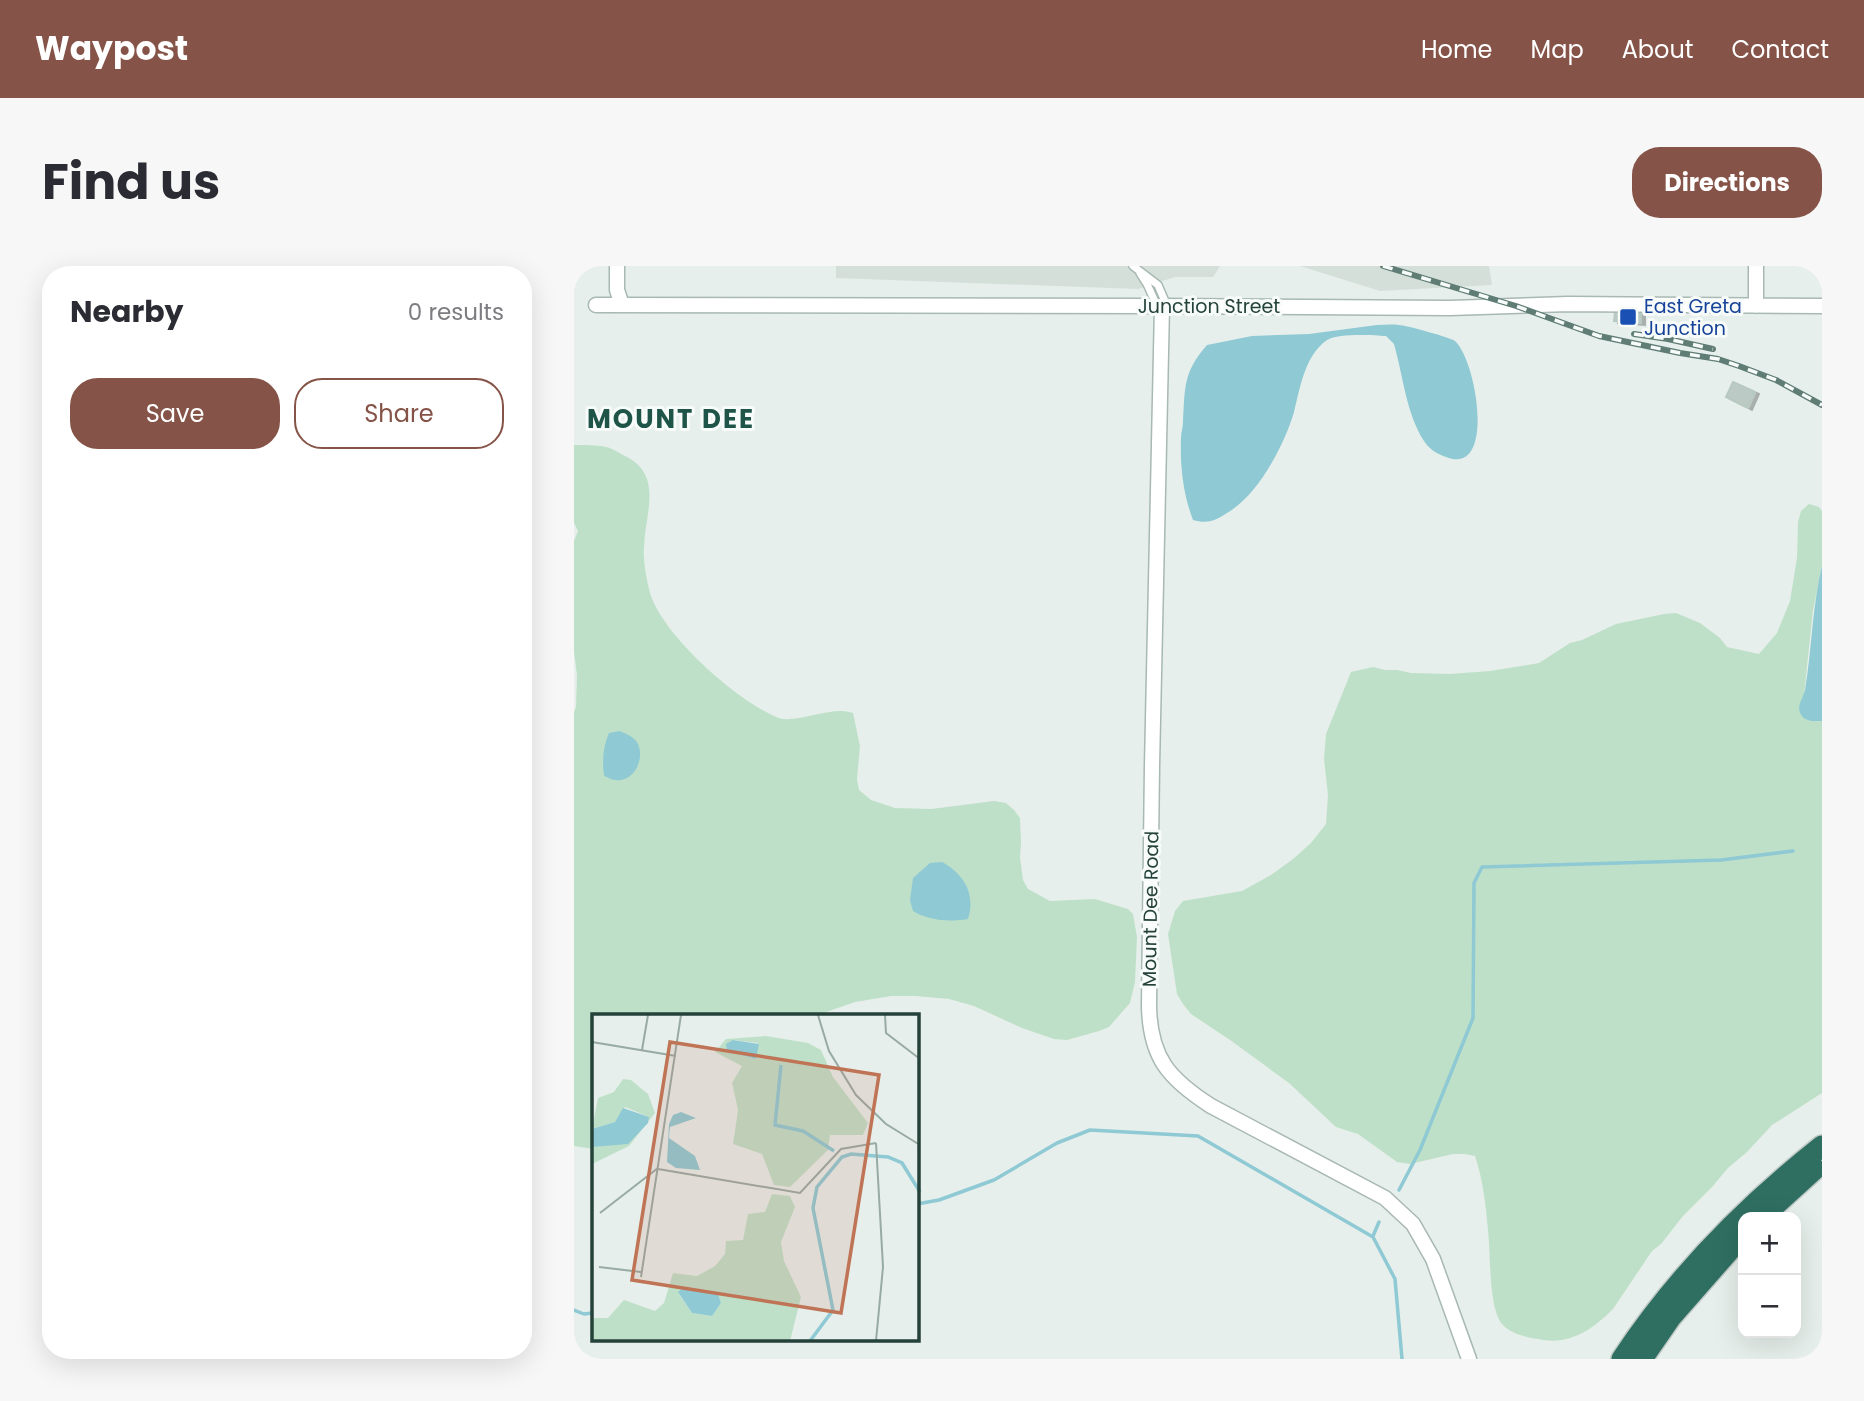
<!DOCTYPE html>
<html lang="en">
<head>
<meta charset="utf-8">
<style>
	body { margin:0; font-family:Poppins,sans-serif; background:#f7f7f7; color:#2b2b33 }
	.controls { position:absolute; right:21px; bottom:21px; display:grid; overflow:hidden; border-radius:14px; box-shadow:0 7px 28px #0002 }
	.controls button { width:63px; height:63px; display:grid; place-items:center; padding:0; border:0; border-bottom:2px solid #e1e1e2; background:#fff; color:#2b2b33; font:35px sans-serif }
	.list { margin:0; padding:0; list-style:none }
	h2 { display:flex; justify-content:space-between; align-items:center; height:91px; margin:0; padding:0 28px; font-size:30px }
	h2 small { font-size:23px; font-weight:400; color:#7c7c81 }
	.actions { display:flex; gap:14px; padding:21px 28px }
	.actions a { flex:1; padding:16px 0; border:2px solid #855347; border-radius:28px; text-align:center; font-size:24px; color:#855347 }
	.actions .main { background:#855347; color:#fff }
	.map { position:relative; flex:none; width:1248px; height:1093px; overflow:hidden; border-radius:28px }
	header { display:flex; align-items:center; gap:42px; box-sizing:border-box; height:98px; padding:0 35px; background:#855347; color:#fff }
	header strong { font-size:33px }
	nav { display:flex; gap:38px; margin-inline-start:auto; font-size:24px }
	.intro { display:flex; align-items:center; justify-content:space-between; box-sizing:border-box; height:168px; padding:0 42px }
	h1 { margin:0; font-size:49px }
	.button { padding:18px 32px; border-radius:28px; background:#855347; color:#fff; font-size:24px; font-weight:700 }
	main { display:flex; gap:42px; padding:0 42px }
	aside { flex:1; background:#fff; border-radius:28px; box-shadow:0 7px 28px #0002 }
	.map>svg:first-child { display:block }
	.built { fill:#d4dfda }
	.green { fill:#bfe0c8 }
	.water { fill:#8ec9d4 }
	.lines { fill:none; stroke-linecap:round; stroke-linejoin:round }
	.stream { stroke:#8ec9d4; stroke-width:3.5 }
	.building { fill:#bbcac4; stroke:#b8c9c2; stroke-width:2; filter:url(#shadow) }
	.lane-casing { stroke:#a8b8b2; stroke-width:10 }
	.street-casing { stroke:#a8b8b2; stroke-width:17 }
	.highway-casing { stroke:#c2cac8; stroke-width:24 }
	.lane { stroke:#fff; stroke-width:7 }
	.street { stroke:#fff; stroke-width:14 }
	.highway { stroke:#2f6f62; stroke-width:21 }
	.rail-casing { stroke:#5f7d75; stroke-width:6 }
	.rail { stroke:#f7fbf9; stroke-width:3.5; stroke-dasharray:10; stroke-linecap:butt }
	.transit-dot { fill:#1a4fb4; stroke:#f7fbf9; stroke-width:2.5 }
	.labels { text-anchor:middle; stroke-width:6; stroke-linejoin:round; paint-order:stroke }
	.street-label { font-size:19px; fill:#24423a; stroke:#f7fbf9 }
	.transit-label { font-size:19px; fill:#164399; stroke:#f7fbf9; text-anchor:start }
	.district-label { font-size:26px; font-weight:bold; letter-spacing:2px; fill:#1f5548; stroke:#f7fbf9 }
	.inset-river { fill:none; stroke:#8ec9d4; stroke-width:3.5 }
	.inset-road { fill:none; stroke:#98aaa4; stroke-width:2 }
	.view { fill:#c07456; fill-opacity:0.15; stroke:#c07456; stroke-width:3.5 }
	.inset-edge { fill:none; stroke:#24423a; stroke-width:3.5 }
</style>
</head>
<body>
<header>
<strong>Waypost</strong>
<nav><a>Home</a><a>Map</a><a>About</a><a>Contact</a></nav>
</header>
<div class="intro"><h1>Find us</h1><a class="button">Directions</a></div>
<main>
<aside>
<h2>Nearby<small>0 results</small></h2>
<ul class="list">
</ul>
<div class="actions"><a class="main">Save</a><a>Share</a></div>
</aside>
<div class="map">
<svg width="1248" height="1093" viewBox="0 0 1248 1093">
	<defs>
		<filter id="shadow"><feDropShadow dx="4" dy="2" stdDeviation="0" flood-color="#0004"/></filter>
	</defs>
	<rect width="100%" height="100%" fill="#e6efeb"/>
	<!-- built -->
	<path class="built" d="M 262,0 L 646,0 L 639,11 L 601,11 L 564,23 L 262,12 Z
		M 726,0 L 915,0 L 918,19 L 806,25 Z"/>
	<!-- green -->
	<path class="green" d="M 0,179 C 10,179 23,179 32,181 C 38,182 45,187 51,190 C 90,209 71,247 70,281 C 69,294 72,310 75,323 C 84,366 165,437 205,452 C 218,457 252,444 268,445 C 272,445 275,446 279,447 L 286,480 L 283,513 L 285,524 L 297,534 L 321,542 L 357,543 L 420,535 L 432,537 L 440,544 L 446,552 L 447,577 L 446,591 L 449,614 L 454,623 L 476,635 L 521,633 L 554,643 L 559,648 L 563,671 L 561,716 L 556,737 L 535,761 L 525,765 L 493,774 L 480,773 L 448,762 L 400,740 L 375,733 L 342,730 L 317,730 L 281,736 L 241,750 L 19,750 L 19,883 L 0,880 L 0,446 L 2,441 L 3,409 L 0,386 L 0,275 L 4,265 L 0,257 Z
		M 1235,238 L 1245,241 L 1248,245 L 1248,300 L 1239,344 L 1230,429 L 1232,454 L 1248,455 L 1248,827 L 1198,859 L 1173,886 L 1154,902 L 1138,921 L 1109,950 L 1087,978 L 1078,985 L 1039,1043 C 1018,1064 995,1080 964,1073 C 952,1071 937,1068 929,1059 C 914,1044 917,987 914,965 C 912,940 909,914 901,890 L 891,888 L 879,888 L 836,898 L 823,896 L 784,868 L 762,861 L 715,817 L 656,774 L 617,748 L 609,738 L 603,728 L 594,668 L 601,645 L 609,635 L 668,625 L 697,609 L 719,593 L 737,577 L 752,558 L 754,529 L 750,493 L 752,468 L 777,406 L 799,401 L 811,404 L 823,404 L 837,407 L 876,408 L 916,405 L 954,399 L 965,397 L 996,377 L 1008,374 L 1042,358 L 1090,348 L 1102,347 L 1126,357 L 1146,372 L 1153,381 L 1185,388 L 1203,367 L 1216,335 L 1223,292 L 1224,256 L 1227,245 Z"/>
	<!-- water -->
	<path class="water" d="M 803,59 C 810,59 817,58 825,59 C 831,59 878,72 881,75 C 903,95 922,211 872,191 C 863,188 855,183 850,175 C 832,147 829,109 820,78 L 812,70 C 798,69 764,67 753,74 C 731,89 726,122 720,146 C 710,180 684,229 653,247 C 641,255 633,258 619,254 C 609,228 606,200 607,172 C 607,167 609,161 609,156 C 611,122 609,106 633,79 L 678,70 L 735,68 Z
		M 1248,300 L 1248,455 C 1241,455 1232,456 1228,450 C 1221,441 1229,433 1231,424 C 1238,383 1238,341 1248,300 Z
		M 46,465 C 52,468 61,471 64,478 C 71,493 60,517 41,514 C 37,514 34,511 30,510 C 28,494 29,481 35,467 Z
		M 368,596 C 390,608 402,628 394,653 C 375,656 356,655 339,645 L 336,634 L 339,612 L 356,597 Z"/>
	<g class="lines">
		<!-- stream -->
		<path class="stream" d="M 825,924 L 846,884 L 899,752 L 900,617 L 908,601 L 1147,594 L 1219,585
			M 343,938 L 365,934 L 420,914 L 483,877 L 516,864 L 624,870 L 799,971 L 821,1013 L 828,1093
			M 799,970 L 805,956
			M 0,1044 L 10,1048 L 19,1047"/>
	</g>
	<!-- building -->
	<path class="building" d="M 1041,46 L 1067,47 L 1067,57 L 1040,55 Z
		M 1159,116 L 1181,126 L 1174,142 L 1152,131 Z"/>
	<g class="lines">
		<defs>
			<path id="lane" d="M 559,0 L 584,19 L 593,40
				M 566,7 L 573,18 L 583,40"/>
			<path id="street" d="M 43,0 L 43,24 L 48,39
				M 22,39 L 583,40 L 876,42 L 994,38 L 1248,40
				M 588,40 L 578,500 L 575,740 C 576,792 595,813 637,840 L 811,932 L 839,958 L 859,993 L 895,1093
				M 1182,40 L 1182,0"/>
			<path id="highway" d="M 1188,951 L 1241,903
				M 1048,1093 C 1102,1011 1171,941 1248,880
				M 1068,1093 L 1097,1051 L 1169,969"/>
		</defs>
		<!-- lane casing -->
		<use href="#lane" class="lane-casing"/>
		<!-- street casing -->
		<use href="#street" class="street-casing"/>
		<!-- highway casing -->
		<use href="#highway" class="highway-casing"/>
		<!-- lane -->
		<use href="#lane" class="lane"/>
		<!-- street -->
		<use href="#street" class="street"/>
		<!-- highway -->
		<use href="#highway" class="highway"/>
		<defs>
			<path id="rail" d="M 809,0 L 942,40 L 1025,70 L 1106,87 L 1144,93 L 1165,100 L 1202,114 L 1248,139
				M 1060,68 L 1094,73 L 1139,83"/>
		</defs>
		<!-- rail casing -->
		<use href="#rail" class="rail-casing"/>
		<!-- rail -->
		<use href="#rail" class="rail"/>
	</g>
	<!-- markers -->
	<rect class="transit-dot" x="1045" y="42" width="18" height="18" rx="3.5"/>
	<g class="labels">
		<!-- street labels -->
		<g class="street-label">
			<text x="635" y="47">Junction Street</text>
			<text transform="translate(576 643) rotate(-89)" y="7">Mount Dee Road</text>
		</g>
		<!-- transit labels -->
		<g class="transit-label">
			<text x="1070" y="47">East Greta<tspan x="1070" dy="22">Junction</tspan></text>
		</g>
		<!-- district labels -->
		<g class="district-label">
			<text x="97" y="162">MOUNT DEE</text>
		</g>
	</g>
	<!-- overview -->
	<g transform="translate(18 748)">
		<rect width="327" height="327" fill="#e6efeb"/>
		<path d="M 174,22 L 216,29 L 229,36 L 241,63 L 276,109 L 271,121 L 238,121 L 236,136 L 198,173 L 182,171 L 170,140 L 141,130 L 146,96 L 140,69 L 150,52 L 123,38 L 134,25 ZM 142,26 L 166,29 L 164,45 L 136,37 ZM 31,65 L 39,66 L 56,80 L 63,99 L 37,132 L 0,150 L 0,133 L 40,125 L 57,103 L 33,93 L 23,108 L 0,115 L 6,84 L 22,78 ZM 180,180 L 198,182 L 203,193 L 189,228 L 192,247 L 209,283 L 198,327 L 0,327 L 0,304 L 16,304 L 32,286 L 63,297 L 72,289 L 81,259 L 105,262 L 123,252 L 133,240 L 134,227 L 151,226 L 156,200 L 173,198 ZM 91,274 L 125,279 L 129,289 L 120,302 L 100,299 L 87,280 Z" fill="#bfe0c8" fill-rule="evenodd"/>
		<path d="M 141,26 L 167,30 L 164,45 L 135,37 L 134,30 ZM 31,94 L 57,103 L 56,109 L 36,130 L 0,133 L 0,115 L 23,108 ZM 89,98 L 104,104 L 78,113 L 77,124 L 103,142 L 108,156 L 84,154 L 75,148 L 77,110 L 81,101 ZM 91,274 L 126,280 L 129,289 L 120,302 L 100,299 L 86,278 Z" fill="#8ec9d4"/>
		<path class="inset-river" d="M 189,51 L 183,111 L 211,117 L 242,137M 218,327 L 241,296 L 221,194 L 225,173 L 250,143 L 259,140 L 296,143 L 310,149 L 328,178"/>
		<path class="inset-road" d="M 226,1 L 237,37 L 264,81 L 294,110 L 328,131M 293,1 L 294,19 L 328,45M 0,28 L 84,42M 50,36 L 56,1M 284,129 L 291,253 L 284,327M 66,155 L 208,179 L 249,135 L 284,129M 8,199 L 66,154M 7,253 L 49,258M 49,263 L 89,1"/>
		<path class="view" d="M 78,28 L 287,61 L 249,299 L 40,266 Z"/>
		<rect width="327" height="327" class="inset-edge"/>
	</g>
</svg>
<div class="controls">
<button>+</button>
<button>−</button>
</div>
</div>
</main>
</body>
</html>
